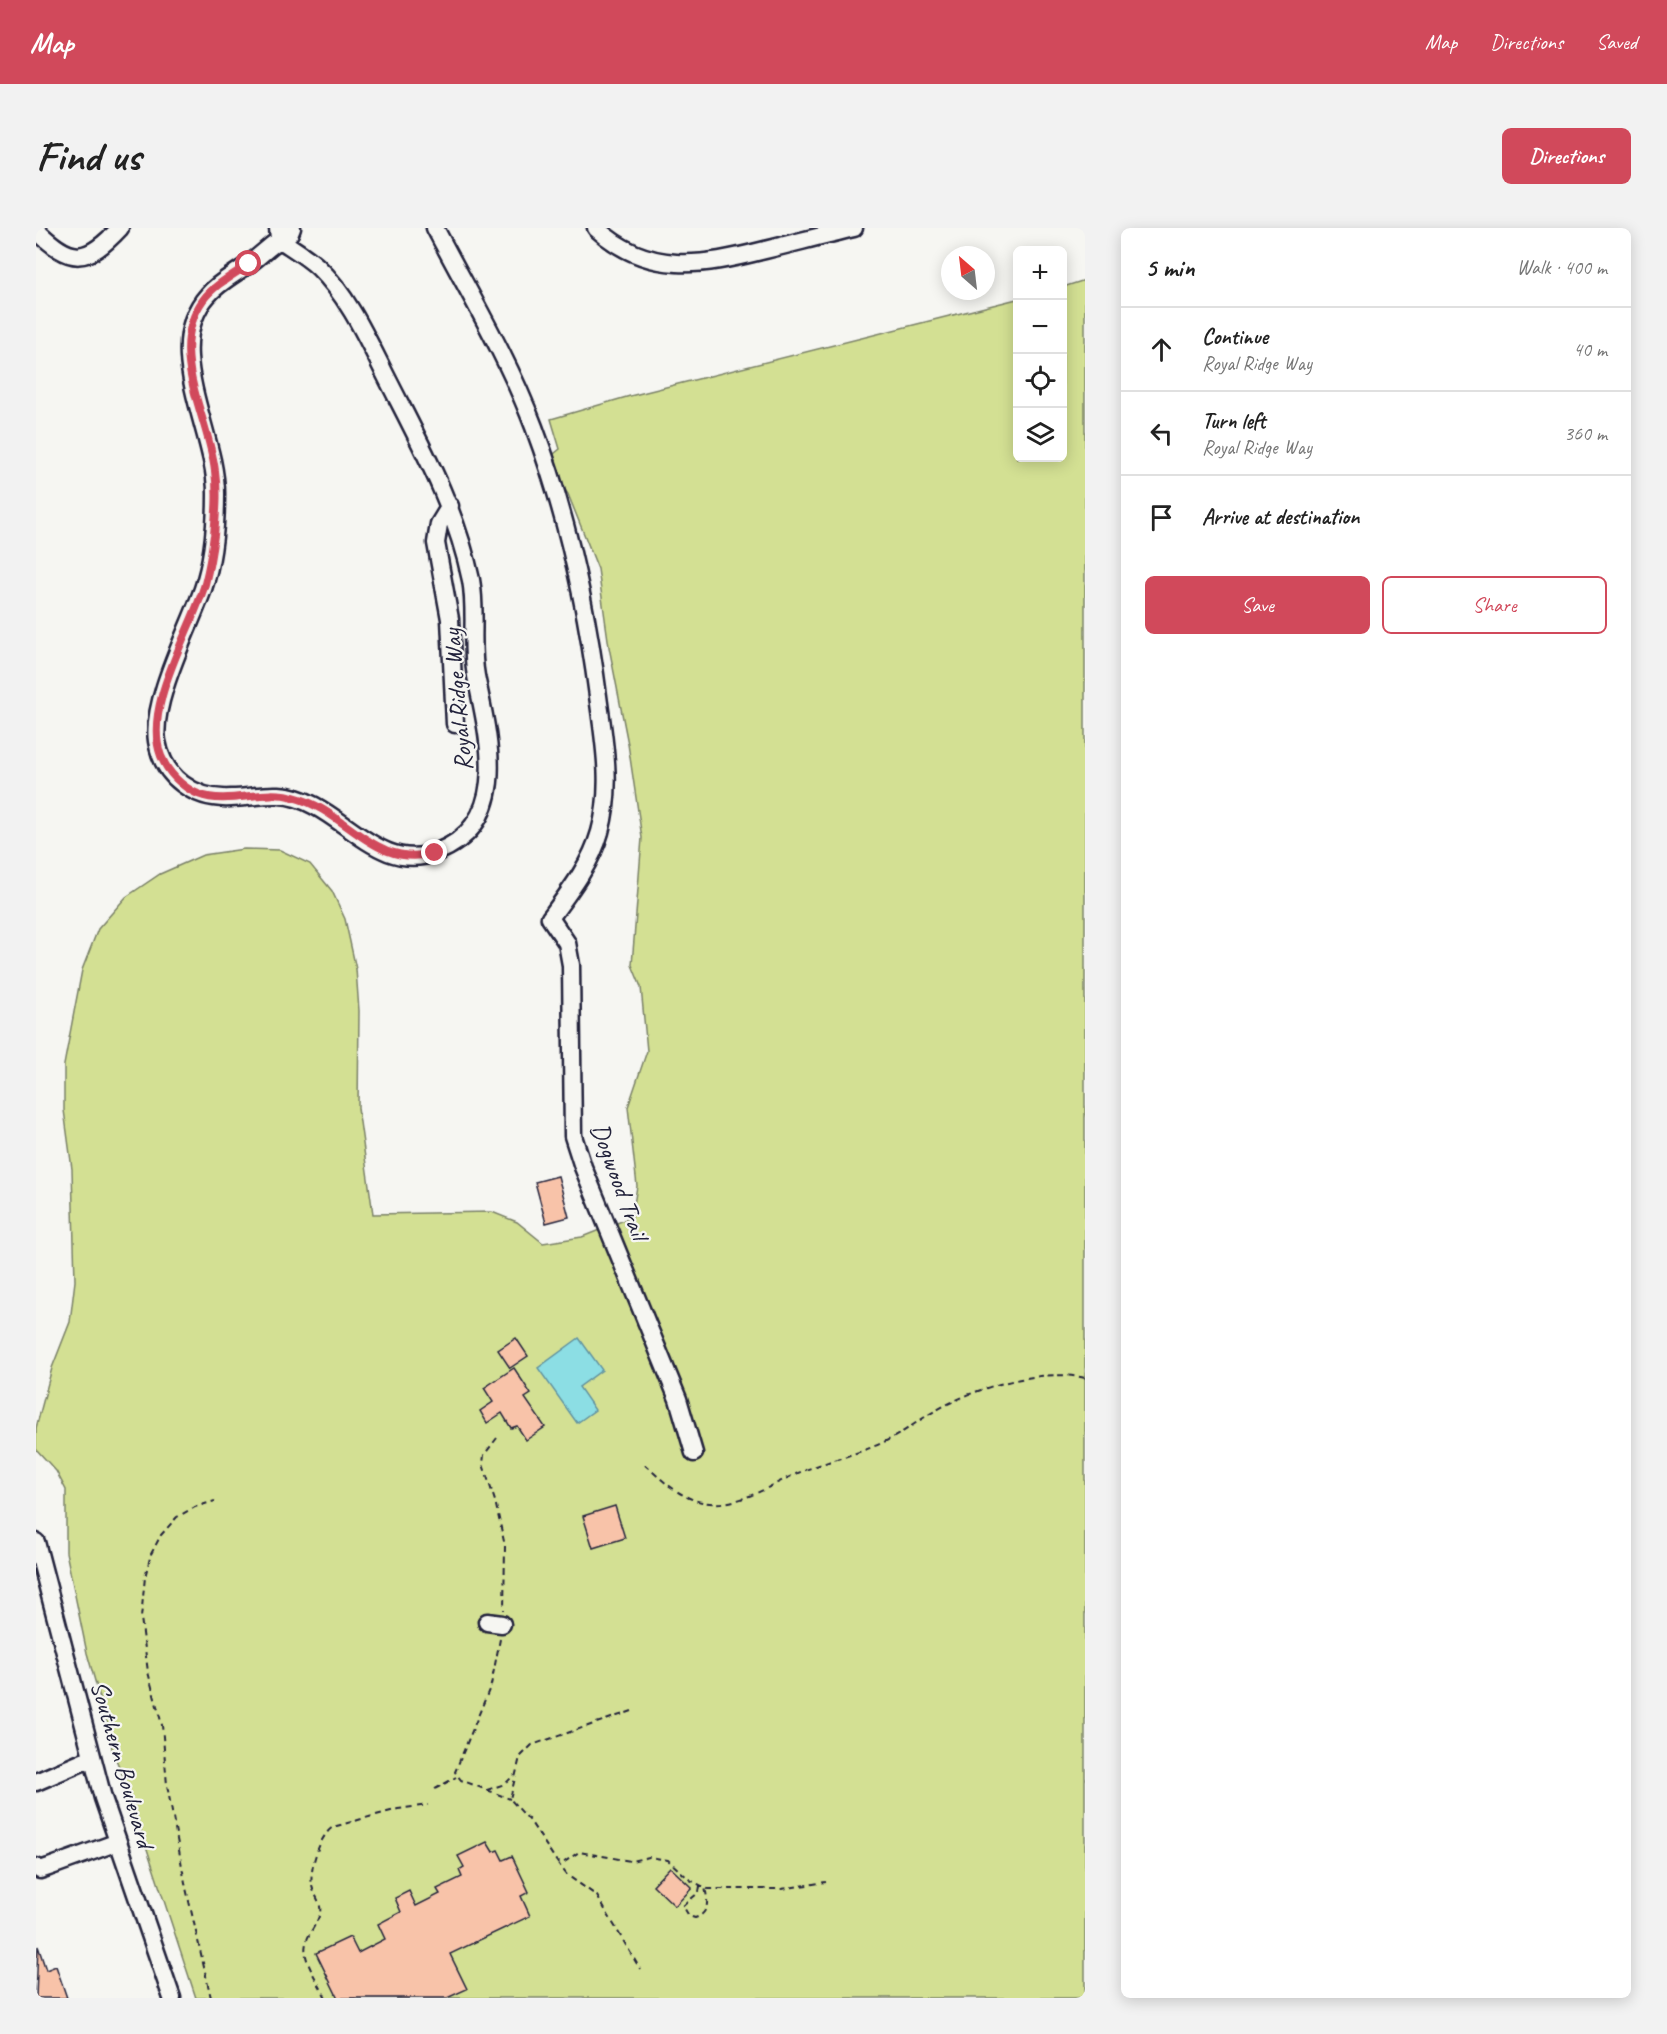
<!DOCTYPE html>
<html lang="en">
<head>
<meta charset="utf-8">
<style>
	body { margin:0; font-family:Caveat,sans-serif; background:#f2f2f2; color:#222 }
	.controls { position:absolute; right:18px; top:18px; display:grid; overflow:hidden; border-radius:9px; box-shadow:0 3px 15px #0003 }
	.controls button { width:54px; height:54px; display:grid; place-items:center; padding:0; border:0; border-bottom:2px solid #e0e0e0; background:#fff; color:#222; font:30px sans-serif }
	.compass { position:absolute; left:905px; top:18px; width:54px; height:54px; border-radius:50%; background:#fff; box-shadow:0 3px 15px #0003; rotate:332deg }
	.stop { position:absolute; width:18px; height:18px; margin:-14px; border:4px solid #d1495b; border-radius:50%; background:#fff }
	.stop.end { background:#d1495b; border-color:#fff; box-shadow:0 2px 6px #0008 }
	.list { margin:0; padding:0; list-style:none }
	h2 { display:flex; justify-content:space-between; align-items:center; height:78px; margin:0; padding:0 24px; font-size:26px }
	h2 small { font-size:20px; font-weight:400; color:#767676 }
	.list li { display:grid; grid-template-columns:39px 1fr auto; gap:18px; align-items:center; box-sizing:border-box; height:84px; padding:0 24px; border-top:2px solid #e0e0e0 }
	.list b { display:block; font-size:22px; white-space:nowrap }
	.list p { margin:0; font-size:20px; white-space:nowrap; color:#767676 }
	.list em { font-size:20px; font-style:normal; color:#767676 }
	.actions { display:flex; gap:12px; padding:18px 24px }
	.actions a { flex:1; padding:14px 0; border:2px solid #d1495b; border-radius:9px; text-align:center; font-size:21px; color:#d1495b }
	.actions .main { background:#d1495b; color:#fff }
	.icon { flex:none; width:33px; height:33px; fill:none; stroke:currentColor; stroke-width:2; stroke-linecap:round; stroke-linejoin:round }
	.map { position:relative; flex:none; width:1049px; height:1770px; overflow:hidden; border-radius:9px }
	header { display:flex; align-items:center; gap:36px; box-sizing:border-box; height:84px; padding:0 30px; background:#d1495b; color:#fff }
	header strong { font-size:28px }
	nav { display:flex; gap:33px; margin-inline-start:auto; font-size:21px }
	.intro { display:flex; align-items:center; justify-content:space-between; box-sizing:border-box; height:144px; padding:0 36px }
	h1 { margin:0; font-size:42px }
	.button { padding:15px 27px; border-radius:9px; background:#d1495b; color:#fff; font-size:21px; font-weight:700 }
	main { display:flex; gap:36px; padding:0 36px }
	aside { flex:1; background:#fff; border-radius:9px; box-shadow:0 3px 15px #0003 }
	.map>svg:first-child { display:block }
	.green { fill:#d3e093; stroke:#7a8167; stroke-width:1.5 }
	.water { fill:#8cdee4; stroke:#6293a0; stroke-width:1.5 }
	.building { fill:#f8c3a9; stroke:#22223b; stroke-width:1.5 }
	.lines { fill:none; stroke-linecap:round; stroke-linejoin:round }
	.minor-casing { stroke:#22223b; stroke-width:21 }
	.path { stroke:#22223b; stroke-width:2; stroke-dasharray:6 4.5; stroke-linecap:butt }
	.minor { stroke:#f6f6f2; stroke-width:16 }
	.route { stroke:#d1495b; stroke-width:8 }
	.labels { text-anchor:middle; stroke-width:4.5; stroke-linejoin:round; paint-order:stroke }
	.street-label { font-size:26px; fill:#22223b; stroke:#f6f6f2 }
</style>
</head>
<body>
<header>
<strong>Map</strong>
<nav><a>Map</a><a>Directions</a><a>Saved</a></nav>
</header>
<div class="intro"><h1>Find us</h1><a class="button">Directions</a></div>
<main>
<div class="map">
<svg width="1049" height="1770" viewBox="0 0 1049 1770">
	<rect width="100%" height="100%" fill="#f6f6f2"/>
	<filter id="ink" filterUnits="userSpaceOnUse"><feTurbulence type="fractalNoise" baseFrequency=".0167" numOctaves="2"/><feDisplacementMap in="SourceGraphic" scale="12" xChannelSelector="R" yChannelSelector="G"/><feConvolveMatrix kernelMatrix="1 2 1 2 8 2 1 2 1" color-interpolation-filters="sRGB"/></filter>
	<g filter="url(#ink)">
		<!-- green -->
		<path class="green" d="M 1049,52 L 1049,1770 L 160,1770 L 87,1548 L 76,1522 L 75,1509 L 51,1425 L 30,1324 L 30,1262 L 20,1243 L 0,1221 L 0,1200 L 16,1140 L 34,1094 L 39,1053 L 36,941 L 28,882 L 28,837 L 46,742 L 62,701 L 90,669 L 124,646 L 167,627 L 208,621 L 244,622 L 274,636 L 296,663 L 309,691 L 320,741 L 323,783 L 322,880 L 337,986 L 456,984 L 481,994 L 507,1015 L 546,1009 L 596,989 L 601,958 L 592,879 L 611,823 L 605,759 L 596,737 L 606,610 L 592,516 L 573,419 L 562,341 L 532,266 L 517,246 L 514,229 L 524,221 L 515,191 L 594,168 L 981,71 L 981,230 L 1026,230 L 1027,59 Z"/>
		<!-- water -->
		<path class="water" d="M 543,1110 L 566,1142 L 543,1159 L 559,1182 L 541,1195 L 502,1140 Z"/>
		<!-- building -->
		<path class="building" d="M 522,948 L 533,989 L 510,995 L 499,954 Z
			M 480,1110 L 492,1128 L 474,1140 L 462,1122 Z
			M 478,1140 L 495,1166 L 489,1170 L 509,1199 L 490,1212 L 481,1198 L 475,1200 L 466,1185 L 451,1195 L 444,1183 L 457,1174 L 448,1160 Z
			M 579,1278 L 589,1310 L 557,1320 L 547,1288 Z
			M 451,1614 L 457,1624 L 462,1622 L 467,1632 L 476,1628 L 493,1664 L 485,1668 L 494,1688 L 414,1726 L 431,1761 L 411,1770 L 302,1770 L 280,1725 L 314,1709 L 322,1725 L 349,1711 L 342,1696 L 365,1684 L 359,1670 L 373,1663 L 380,1678 L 404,1666 L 401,1661 L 426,1649 L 423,1642 L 428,1639 L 422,1628 Z
			M 634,1639 L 656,1660 L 639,1678 L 617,1657 Z
			M 2,1718 L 10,1742 L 20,1738 L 31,1770 L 0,1770 Z"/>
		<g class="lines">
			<defs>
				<path id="minor" d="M 242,0 L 243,11 C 256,20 270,28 282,39 C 314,70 333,115 353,154 C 386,219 420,280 435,352 C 441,384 434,416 440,448 C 452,508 477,594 401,624 C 338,649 302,570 243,567 C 227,566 211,570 195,570 C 159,572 127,550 121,513 C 115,473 153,401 167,361 C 177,332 180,298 180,267 C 181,205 124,120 172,67 C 182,55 197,47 210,38 C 225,28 238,13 254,5 L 256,0
					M 399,0 C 433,65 472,130 498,199 C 531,287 550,376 562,468 C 568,513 577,559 564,604 C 555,636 534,663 514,690 L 531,715 L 535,737 L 537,908 L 547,939 L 642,1171 L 658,1225
					M 560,0 C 612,48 666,38 729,22 C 758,15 788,7 818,0
					M 0,2 C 36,37 50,36 84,0
					M 414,278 L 403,296 L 400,315 L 414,391 L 419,496
					M 0,1314 L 67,1570 L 136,1770
					M 451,1394 L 466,1396
					M 0,1554 L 56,1530
					M 0,1639 L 4,1642 L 13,1639 L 82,1614"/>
			</defs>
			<!-- minor casing -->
			<use href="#minor" class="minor-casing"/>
			<!-- path -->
			<path class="path" d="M 461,1210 L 448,1227 L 447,1236 L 459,1273 L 469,1318 L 468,1382
				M 609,1237 C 625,1251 644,1270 666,1274 C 699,1281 731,1259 760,1246 C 789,1233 821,1227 850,1213 C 864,1207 876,1197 889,1189 C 931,1162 1000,1139 1049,1150
				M 464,1411 L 455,1457 L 419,1544 L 425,1552 L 451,1562 L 469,1556 L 478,1547
				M 596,1483 L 496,1517 L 484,1529 L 474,1571 L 494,1593 L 521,1634 L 527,1635 L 543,1624 L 595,1633 L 613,1629 L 632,1632 L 654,1652 L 672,1661 L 745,1661 L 790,1654
				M 399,1561 L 420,1549
				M 451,1562 L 474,1571
				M 521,1634 L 531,1647 L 561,1668 L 604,1741
				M 664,1658 L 663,1664 L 647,1678 L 653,1688 L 659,1690 C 674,1685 672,1672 669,1660
				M 175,1770 L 150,1660 L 131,1557 L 126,1497 L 112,1444 L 105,1390 L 109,1349 L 115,1326 L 125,1307 L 141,1289 L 159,1279 L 179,1273
				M 290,1770 C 284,1757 273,1742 270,1728 C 266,1709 280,1701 284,1685 C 286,1675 278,1667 276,1658 C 273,1642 283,1608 297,1599 L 362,1581 L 392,1577"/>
			<!-- minor -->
			<use href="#minor" class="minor"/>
		</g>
	</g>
	<g class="lines" filter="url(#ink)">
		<!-- route -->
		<path class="route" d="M 213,36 C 197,47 178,57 167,72 C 130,124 173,189 179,243 C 182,264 180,286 178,307 C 176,323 173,340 169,356 C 155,403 106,479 125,528 C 132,545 146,559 162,566 C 193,578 226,560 257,569 C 312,583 336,641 399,625"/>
	</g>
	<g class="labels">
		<!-- street labels -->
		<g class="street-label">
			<text transform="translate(421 472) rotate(-95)" y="9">Royal Ridge Way</text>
			<text transform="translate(584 953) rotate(70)" y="9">Dogwood Trail</text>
			<text transform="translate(87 1536) rotate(74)" y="9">Southern Boulevard</text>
		</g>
	</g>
</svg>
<div class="controls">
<button>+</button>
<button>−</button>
<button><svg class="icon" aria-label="locate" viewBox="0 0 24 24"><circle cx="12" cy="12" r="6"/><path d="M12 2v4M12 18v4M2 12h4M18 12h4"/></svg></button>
<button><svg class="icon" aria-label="layers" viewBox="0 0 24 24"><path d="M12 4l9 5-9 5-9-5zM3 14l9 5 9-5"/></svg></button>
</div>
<svg class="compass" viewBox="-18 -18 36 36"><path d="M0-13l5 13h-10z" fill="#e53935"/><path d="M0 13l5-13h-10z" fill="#767676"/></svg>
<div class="stop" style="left:213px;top:36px"></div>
<div class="stop end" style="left:399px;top:625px"></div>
</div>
<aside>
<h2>5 min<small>Walk · 400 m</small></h2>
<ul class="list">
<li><svg class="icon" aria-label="ahead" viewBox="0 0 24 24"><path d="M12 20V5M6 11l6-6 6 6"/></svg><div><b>Continue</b><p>Royal Ridge Way</p></div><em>40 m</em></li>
<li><svg class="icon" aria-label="left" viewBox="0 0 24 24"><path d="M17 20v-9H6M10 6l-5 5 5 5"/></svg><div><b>Turn left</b><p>Royal Ridge Way</p></div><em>360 m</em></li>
<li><svg class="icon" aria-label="arrive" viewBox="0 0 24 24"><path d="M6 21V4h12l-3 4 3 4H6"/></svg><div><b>Arrive at destination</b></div></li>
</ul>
<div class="actions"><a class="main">Save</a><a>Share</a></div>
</aside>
</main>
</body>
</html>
